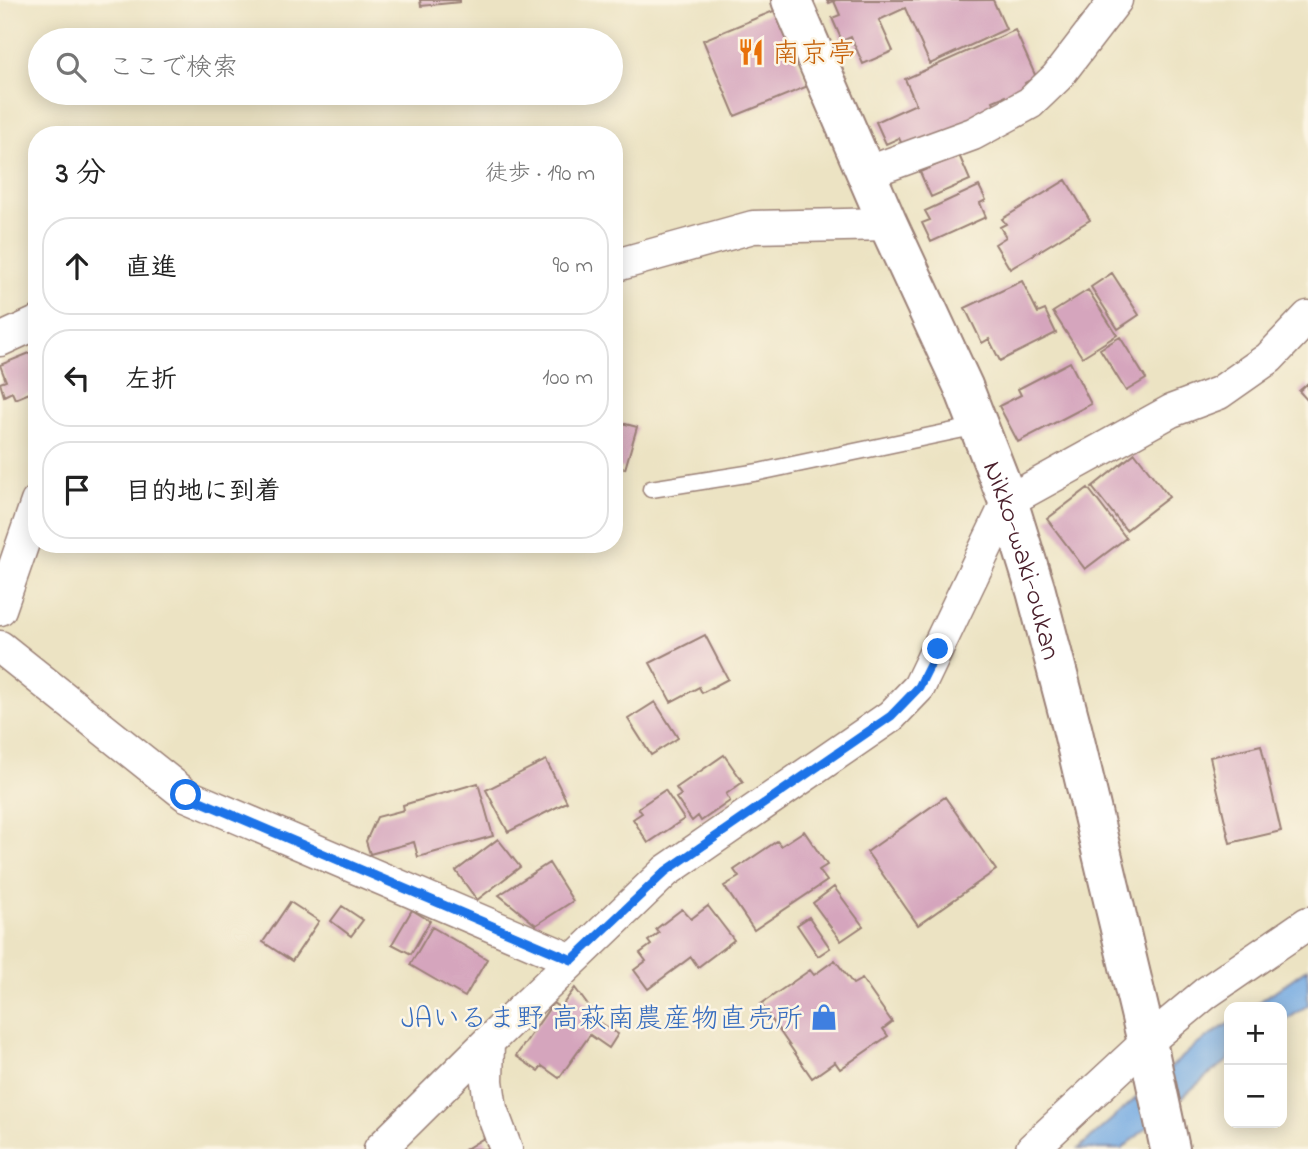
<!DOCTYPE html>
<html lang="ja">
<head>
<meta charset="utf-8">
<style>
	body { margin:0; font-family:"Indie Flower","Klee One",sans-serif; background:#f6f6f6; color:#222 }
	.controls { position:absolute; right:21px; bottom:21px; display:grid; overflow:hidden; border-radius:14px; box-shadow:0 4px 18px #0003 }
	.controls button { width:63px; height:63px; display:grid; place-items:center; padding:0; border:0; border-bottom:2px solid #e0e0e0; background:#fff; color:#222; font:35px sans-serif }
	.stop { position:absolute; width:21px; height:21px; margin:-16px; border:5px solid #1a73e8; border-radius:50%; background:#fff }
	.stop.end { background:#1a73e8; border-color:#fff; box-shadow:0 2px 7px #0008 }
	.list { margin:0; padding:0; list-style:none }
	h2 { display:flex; justify-content:space-between; align-items:center; height:91px; margin:0; padding:0 28px; font-size:30px }
	h2 small { font-size:23px; font-weight:400; color:#767676 }
	.list li { display:grid; grid-template-columns:46px 1fr auto; gap:21px; align-items:center; box-sizing:border-box; height:98px; margin:0 14px 14px; padding:0 14px; border:2px solid #e0e0e0; border-radius:28px }
	.list b { display:block; font-size:26px; white-space:nowrap }
	.list em { font-size:23px; font-style:normal; color:#767676 }
	.icon { flex:none; width:38px; height:38px; fill:none; stroke:currentColor; stroke-width:2; stroke-linecap:round; stroke-linejoin:round }
	.map { position:relative; flex:none; width:1308px; height:1149px; overflow:hidden }
	.search { position:absolute; background:#fff; box-shadow:0 4px 18px #0003; left:28px; top:28px; width:595px; height:77px; display:flex; align-items:center; gap:18px; box-sizing:border-box; padding:0 24px; border-radius:38px; color:#767676; font-size:26px }
	.panel { position:absolute; background:#fff; box-shadow:0 4px 18px #0003; left:28px; top:126px; width:595px; height:427px; border-radius:28px }
	.map>svg:first-child { display:block }
	.water { fill:#75aae2; stroke:#606486; stroke-width:2 }
	.building { fill:#d5a5bd }
	.lines { fill:none; stroke-linecap:round; stroke-linejoin:round }
	.service-casing { stroke:#9b8177; stroke-width:19 }
	.minor-casing { stroke:#9b8177; stroke-width:35 }
	.trunk-casing { stroke:#9b8177; stroke-width:42 }
	.service { stroke:#fff; stroke-width:16 }
	.minor { stroke:#fff; stroke-width:32 }
	.trunk { stroke:#fff; stroke-width:38 }
	.route { stroke:#1a73e8; stroke-width:9 }
	.labels { text-anchor:middle; stroke-width:5; stroke-linejoin:round; paint-order:stroke }
	.food-label { font-size:28px; fill:#c56008; stroke:#fcf5e5; text-anchor:start }
	.street-label { font-size:28px; fill:#4a1f2b; stroke:#fcf5e5 }
	.shop-label { font-size:28px; fill:#366cbe; stroke:#fcf5e5; text-anchor:end }
</style>
</head>
<body>
<div class="map">
<svg width="1308" height="1149" viewBox="0 0 1308 1149">
	<rect width="100%" height="100%" fill="#fcf5e5"/>
	<filter id="ink" filterUnits="userSpaceOnUse"><feTurbulence type="fractalNoise" baseFrequency=".0143" numOctaves="2"/><feDisplacementMap in="SourceGraphic" scale="14" xChannelSelector="R" yChannelSelector="G"/><feConvolveMatrix kernelMatrix="1 2 1 2 8 2 1 2 1" color-interpolation-filters="sRGB"/></filter>
	<filter id="wash" filterUnits="userSpaceOnUse"><feTurbulence type="fractalNoise" baseFrequency=".00686" numOctaves="4" result="noise"/><feDisplacementMap in="SourceGraphic" scale="28" xChannelSelector="R" yChannelSelector="G"/><feGaussianBlur stdDeviation="1.57" result="paint"/><feColorMatrix in="noise" values="0 0 0 0 0 0 0 0 0 0 0 0 0 0 0 0 0 1.4 0 .05"/><feComposite in="paint" operator="in"/></filter>
	<g filter="url(#wash)">
		<rect width="100%" height="100%" fill="#ece3c3"/>
		<!-- water -->
		<path class="water" d="M 1308,968 L 1308,1005 L 1282,1023 L 1282,1007 L 1252,1007 Z
			M 1229,1023 L 1229,1060 L 1208,1075 L 1122,1149 L 1078,1149 L 1195,1046 Z"/>
		<g id="blocks">
			<!-- building -->
			<path class="building" d="M 420,0 L 460,0 L 460,2 L 421,6 Z
				M 827,0 L 993,0 L 1006,29 L 930,64 L 905,8 L 879,20 L 893,51 L 863,64 L 851,37 L 842,41 L 832,18 L 840,15 L 834,1 L 829,3 Z
				M 776,10 L 808,86 L 735,116 L 703,40 Z
				M 1015,30 L 1036,77 L 1025,83 L 1030,93 L 1008,103 L 1005,96 L 993,101 L 998,112 L 906,153 L 899,138 L 886,144 L 876,122 L 916,104 L 905,79 Z
				M 959,155 L 970,180 L 931,197 L 920,172 Z
				M 1066,180 L 1090,220 L 1010,269 L 995,244 L 1006,237 L 1000,227 L 1006,224 L 1002,219 Z
				M 979,186 L 986,200 L 980,203 L 986,217 L 931,242 L 922,223 L 930,220 L 925,211 Z
				M 1112,273 L 1139,315 L 1118,329 L 1091,287 Z
				M 1022,281 L 1038,313 L 1045,310 L 1056,333 L 1000,361 L 989,339 L 982,343 L 965,308 Z
				M 1088,290 L 1117,335 L 1082,357 L 1053,312 Z
				M 1120,337 L 1146,379 L 1126,391 L 1100,349 Z
				M 37,350 L 37,390 L 15,399 L 12,392 L 4,396 L 0,383 L 6,381 L 0,365 Z
				M 1070,362 L 1091,404 L 1018,442 L 999,406 L 1021,395 L 1018,389 Z
				M 1308,383 L 1308,401 L 1299,391 Z
				M 614,421 L 637,427 L 625,469 L 614,466 Z
				M 1135,453 L 1169,497 L 1126,530 L 1092,487 Z
				M 1088,488 L 1126,538 L 1085,569 L 1047,519 Z
				M 705,635 L 728,679 L 702,693 L 699,687 L 671,702 L 650,663 Z
				M 655,702 L 678,738 L 651,755 L 628,719 Z
				M 1261,745 L 1281,831 L 1230,843 L 1210,757 Z
				M 724,755 L 743,782 L 726,794 L 730,801 L 701,821 L 698,816 L 692,821 L 676,798 L 681,795 L 676,788 Z
				M 546,760 L 567,802 L 508,832 L 486,790 Z
				M 478,783 L 493,836 L 418,857 L 414,842 L 370,854 L 366,841 L 377,817 L 404,810 L 403,805 Z
				M 665,790 L 684,819 L 648,843 L 633,819 L 642,813 L 638,808 Z
				M 945,797 L 996,870 L 918,925 L 867,852 Z
				M 804,831 L 827,865 L 819,870 L 827,881 L 754,930 L 724,886 L 739,877 L 734,870 L 777,841 L 781,846 Z
				M 498,839 L 520,867 L 477,900 L 456,871 Z
				M 549,863 L 573,901 L 536,925 L 499,895 Z
				M 834,887 L 863,926 L 841,941 L 813,903 Z
				M 290,902 L 319,921 L 292,961 L 263,942 Z
				M 342,906 L 363,920 L 351,936 L 331,921 Z
				M 708,906 L 734,940 L 698,967 L 691,957 L 648,989 L 634,970 L 646,961 L 640,953 L 651,945 L 648,941 L 659,933 L 656,929 L 682,909 L 691,919 Z
				M 412,910 L 430,921 L 411,954 L 392,944 Z
				M 809,917 L 830,948 L 818,956 L 797,925 Z
				M 432,927 L 487,959 L 465,997 L 410,965 Z
				M 835,960 L 853,984 L 862,979 L 892,1022 L 883,1029 L 888,1036 L 840,1069 L 835,1062 L 812,1078 L 761,1004 L 810,970 L 814,975 Z
				M 575,988 L 601,1023 L 618,1034 L 609,1048 L 590,1035 L 559,1078 L 542,1066 L 538,1071 L 516,1056 L 553,1003 L 560,1008 Z
				M 484,1138 L 490,1149 L 466,1149 Z"/>
		</g>
	</g>
	<g filter="url(#ink)">
		<use href="#blocks" fill-opacity="0" stroke="#9b8177" stroke-width="2"/>
		<g class="lines">
			<defs>
				<path id="service" d="M 651,489 L 759,472 L 978,426"/>
				<path id="minor" d="M 866,173 L 973,134 L 1030,103 L 1057,77 L 1116,0
					M 614,262 L 620,264 L 753,227 L 888,224
					M 0,340 L 37,323
					M 0,609 L 37,502
					M 0,647 L 186,795 L 572,960
					M 488,1042 L 487,1081 L 491,1109 L 506,1149
					M 380,1149 L 488,1042 L 666,871 L 891,716 L 919,687 L 1008,501 L 1171,411 L 1219,393 L 1269,358 L 1308,317
					M 1032,1149 L 1147,1042 L 1206,993 L 1308,923"/>
				<g id="trunk">
					<path id="s1" d="M 791,0 L 888,224 L 963,386 L 1008,501 L 1036,591 L 1072,728 L 1147,1042 L 1170,1149"/>
				</g>
			</defs>
			<!-- service casing -->
			<use href="#service" class="service-casing"/>
			<!-- minor casing -->
			<use href="#minor" class="minor-casing"/>
			<!-- trunk casing -->
			<use href="#trunk" class="trunk-casing"/>
			<!-- service -->
			<use href="#service" class="service"/>
			<!-- minor -->
			<use href="#minor" class="minor"/>
			<!-- trunk -->
			<use href="#trunk" class="trunk"/>
		</g>
	</g>
	<g class="lines" filter="url(#ink)">
		<!-- route -->
		<path class="route" d="M 186,795 L 572,960 L 666,871 L 891,716 L 919,687 L 938,649"/>
	</g>
	<!-- icons -->
	<defs>
		<symbol id="restaurant-bare" viewBox="-9 -9 18 18"><path d="M-5-6h1v4h1v-4h1v4h1v-4h1v5L-1.5 .5V6h-2V.5L-5-1ZM5-6V6H3V1.5H1.5Q1.5-4 5-6Z" fill="#e8710a" stroke="#fcf5e5" stroke-width="2.5" paint-order="stroke"/></symbol>
		<symbol id="shop-bare" viewBox="-9 -9 18 18"><path d="M-5-2.5h2.3a2.7 3.5 0 0 1 5.4 0H5L5.5 6h-11ZM-1.5-2.5h3a1.5 2.3 0 0 0-3 0Z" fill="#3f7fe0" stroke="#fcf5e5" stroke-width="2.5" paint-order="stroke"/></symbol>
	</defs>
	<g fill-rule="evenodd">
		<use href="#restaurant-bare" x="732" y="33" width="38" height="38"/>
		<use href="#shop-bare" x="805" y="998" width="38" height="38"/>
	</g>
	<g class="labels">
		<!-- food labels -->
		<g class="food-label">
			<text x="772" y="62">南京亭</text>
		</g>
		<!-- street labels -->
		<g class="street-label">
			<text dy="10" stroke="none"><textPath href="#s1" startOffset="607">Nikko-waki-oukan</textPath></text>
		</g>
		<!-- shop labels -->
		<g class="shop-label">
			<text x="803" y="1027">JAいるま野 高萩南農産物直売所</text>
		</g>
	</g>
</svg>
<div class="controls">
<button>+</button>
<button>−</button>
</div>
<div class="stop" style="left:186px;top:795px"></div>
<div class="stop end" style="left:938px;top:649px"></div>
<div class="search"><svg class="icon" aria-label="search" viewBox="0 0 24 24"><circle cx="10" cy="10" r="6"/><path d="M15 15l6 6"/></svg>ここで検索</div>
<section class="panel">
<h2>3 分<small>徒歩 · 190 m</small></h2>
<ul class="list">
<li><svg class="icon" aria-label="ahead" viewBox="0 0 24 24"><path d="M12 20V5M6 11l6-6 6 6"/></svg><div><b>直進</b></div><em>90 m</em></li>
<li><svg class="icon" aria-label="left" viewBox="0 0 24 24"><path d="M17 20v-9H6M10 6l-5 5 5 5"/></svg><div><b>左折</b></div><em>100 m</em></li>
<li><svg class="icon" aria-label="arrive" viewBox="0 0 24 24"><path d="M6 21V4h12l-3 4 3 4H6"/></svg><div><b>目的地に到着</b></div></li>
</ul>
</section>
</div>
</body>
</html>
